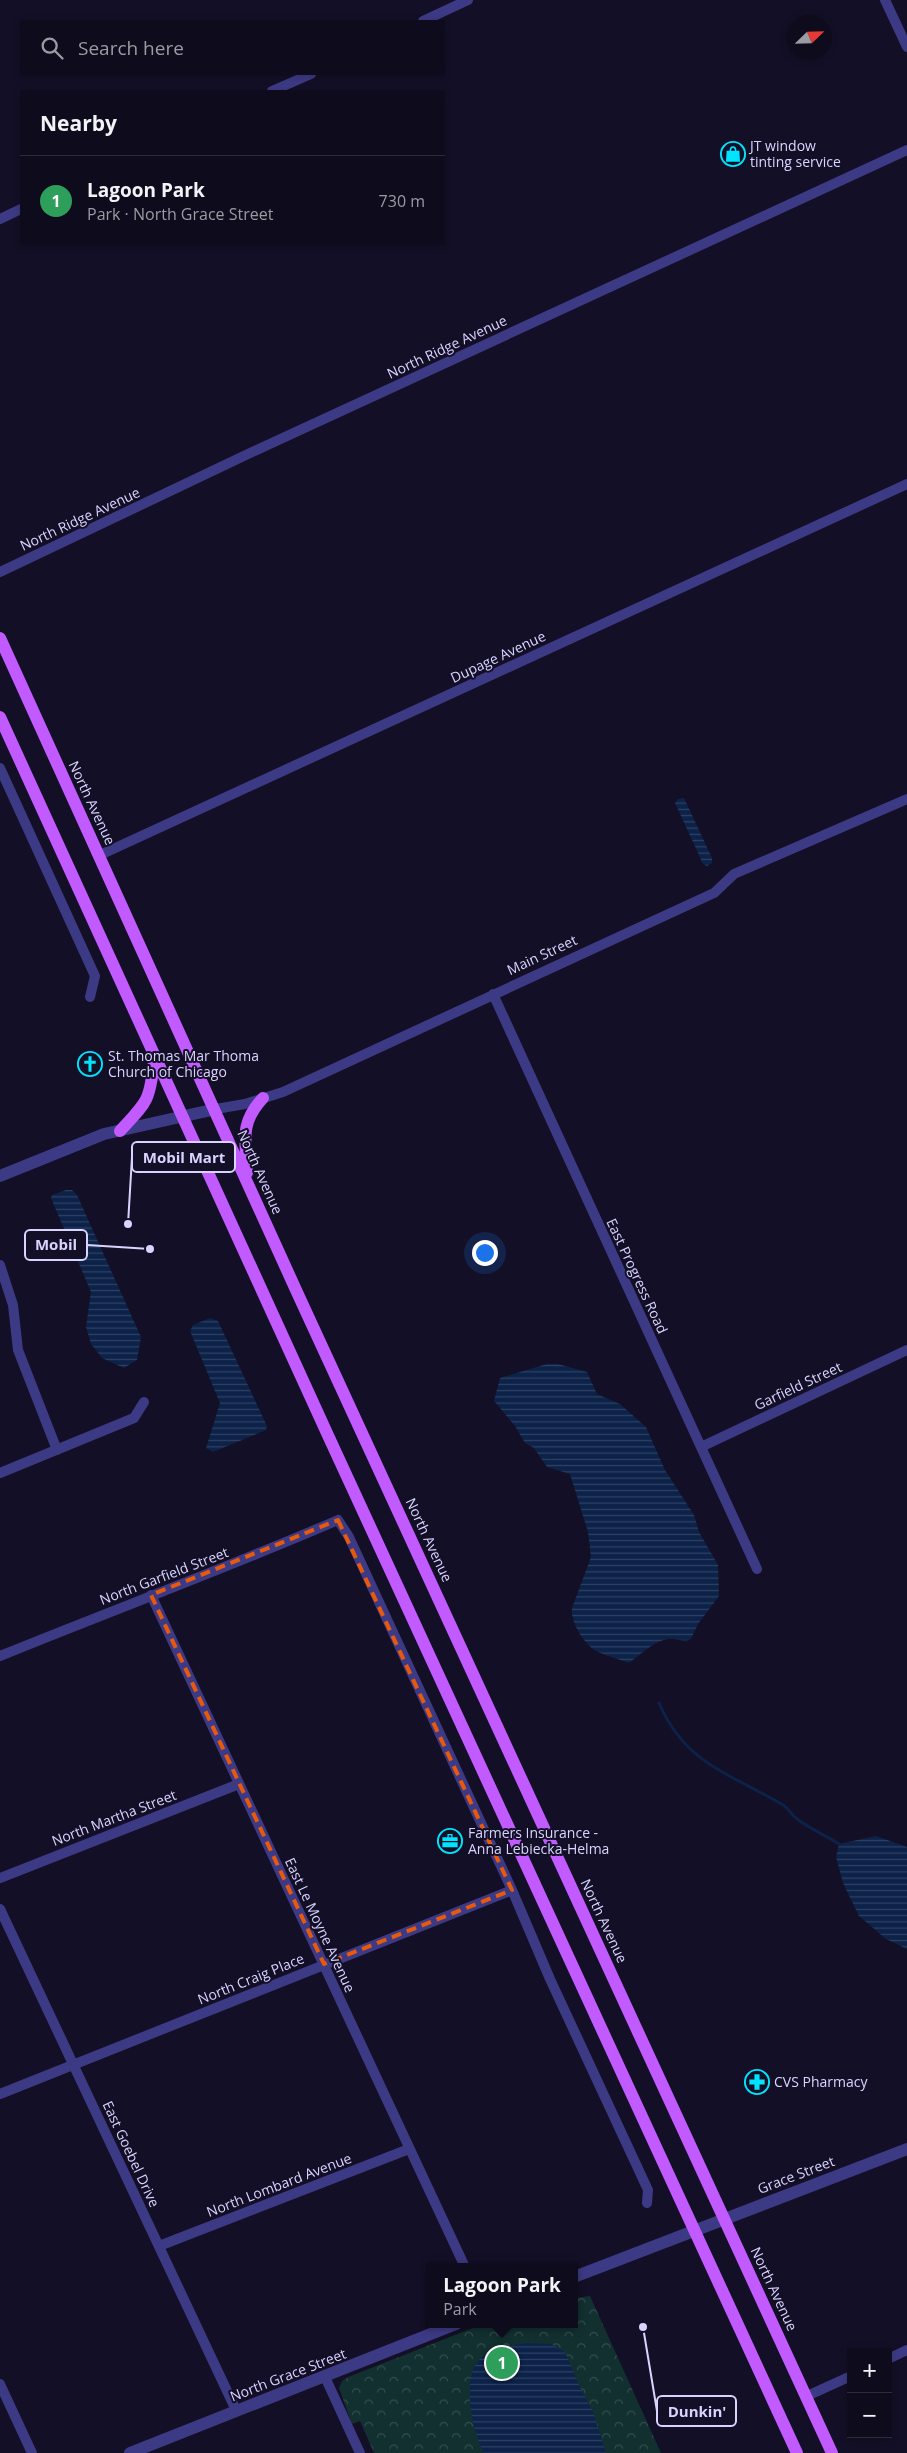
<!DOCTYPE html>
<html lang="en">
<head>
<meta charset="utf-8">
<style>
	body { margin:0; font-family:"Open Sans",sans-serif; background:#1c1929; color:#f1f3f6 }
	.controls { position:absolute; right:15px; bottom:15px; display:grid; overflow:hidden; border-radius:0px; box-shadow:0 2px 8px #0003 }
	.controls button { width:45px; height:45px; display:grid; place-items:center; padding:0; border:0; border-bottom:1px solid #2e2b3b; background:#0e0b1c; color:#f1f3f6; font:25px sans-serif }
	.compass { position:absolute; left:787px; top:15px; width:45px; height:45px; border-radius:50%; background:#0e0b1c; box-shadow:0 2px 8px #0003; rotate:67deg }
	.you { position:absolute; left:484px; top:1252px; width:18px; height:18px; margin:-12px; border:4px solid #fff; border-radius:50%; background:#1a73e8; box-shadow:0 0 0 8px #1a73e833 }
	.badge { display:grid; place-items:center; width:32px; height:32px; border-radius:50%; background:#00e5ff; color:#fff; font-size:16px; font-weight:700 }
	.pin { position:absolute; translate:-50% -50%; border:2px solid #fff; box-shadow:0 1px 5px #0006 }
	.popup { position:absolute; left:426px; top:2263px; width:152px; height:65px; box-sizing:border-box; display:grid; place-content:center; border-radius:0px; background:#0e0b1c; filter:drop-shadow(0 1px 4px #0005); font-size:16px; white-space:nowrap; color:#9b9ba3 }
	.popup b { font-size:19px; color:#f1f3f6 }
	.popup::after { content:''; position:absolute; left:50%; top:100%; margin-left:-10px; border:10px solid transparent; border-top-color:#0e0b1c }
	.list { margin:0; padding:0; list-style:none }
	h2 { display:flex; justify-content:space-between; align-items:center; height:65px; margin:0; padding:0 20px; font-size:21px }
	h2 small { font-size:16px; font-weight:400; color:#9b9ba3 }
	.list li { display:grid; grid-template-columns:32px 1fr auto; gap:15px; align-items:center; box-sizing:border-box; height:90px; padding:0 20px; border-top:1px solid #2e2b3b }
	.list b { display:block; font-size:19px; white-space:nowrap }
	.list p { margin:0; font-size:16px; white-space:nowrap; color:#9b9ba3 }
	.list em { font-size:16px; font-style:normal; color:#9b9ba3 }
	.icon { flex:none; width:28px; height:28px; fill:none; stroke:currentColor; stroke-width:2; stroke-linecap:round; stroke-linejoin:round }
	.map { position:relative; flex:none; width:907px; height:2453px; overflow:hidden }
	.search { position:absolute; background:#0e0b1c; box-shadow:0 2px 8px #0003; left:20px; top:20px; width:425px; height:55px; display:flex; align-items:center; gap:12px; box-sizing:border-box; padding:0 18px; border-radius:0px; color:#9b9ba3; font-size:19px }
	.panel { position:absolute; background:#0e0b1c; box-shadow:0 2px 8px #0003; left:20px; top:90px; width:425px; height:155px; border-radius:0px }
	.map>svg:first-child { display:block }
	.forest { fill:url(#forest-crowns) }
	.water { fill:url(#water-rules) }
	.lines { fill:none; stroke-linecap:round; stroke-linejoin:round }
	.stream { stroke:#0c2248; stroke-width:3 }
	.minor { stroke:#3d3a85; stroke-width:10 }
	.tertiary { stroke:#3d3a85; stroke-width:12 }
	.primary { stroke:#c25bff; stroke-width:12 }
	.marked { fill:none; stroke:#e8590c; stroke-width:4; stroke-dasharray:10 6; stroke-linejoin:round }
	.labels { text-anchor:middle; stroke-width:4; stroke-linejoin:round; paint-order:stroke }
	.poi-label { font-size:14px; fill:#d9d4ff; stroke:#130f26; text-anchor:start }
	.street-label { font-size:14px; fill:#d9d4ff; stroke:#130f26 }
	.leader { fill:none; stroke:#d9d4ff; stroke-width:2 }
	.callout-dot { fill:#d9d4ff; stroke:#130f26; stroke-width:2 }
	.callout { fill:#130f26; stroke:#d9d4ff; stroke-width:2 }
	.callout-label { font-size:15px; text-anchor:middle; font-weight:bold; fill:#d9d4ff }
</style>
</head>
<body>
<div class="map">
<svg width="907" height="2453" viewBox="0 0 907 2453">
	<defs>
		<pattern id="forest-crowns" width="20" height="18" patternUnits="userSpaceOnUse" patternTransform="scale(1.25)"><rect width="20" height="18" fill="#12302f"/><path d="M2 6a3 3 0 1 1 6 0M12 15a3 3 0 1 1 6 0" fill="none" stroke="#344d4e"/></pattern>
		<pattern id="water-rules" width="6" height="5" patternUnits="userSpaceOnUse" patternTransform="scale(1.25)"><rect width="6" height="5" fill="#0c2248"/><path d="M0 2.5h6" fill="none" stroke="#2f4163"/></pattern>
	</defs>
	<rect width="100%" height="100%" fill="#130f26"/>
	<!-- forest -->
	<path class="forest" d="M 590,2296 L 661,2453 L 374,2453 L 360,2421 L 352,2424 L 339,2388 L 342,2381 L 348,2377 L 483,2324 L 574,2324 L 575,2298 Z"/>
	<!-- water -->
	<path class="water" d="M 684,798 L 712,858 L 712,863 L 707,866 L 703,864 L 675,803 L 678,799 Z
		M 66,1190 L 72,1190 L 77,1195 L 141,1337 L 137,1360 L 124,1368 L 102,1358 L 91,1344 L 86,1327 L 91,1292 L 51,1198 L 52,1195 Z
		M 210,1318 L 218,1321 L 267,1426 L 266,1430 L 213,1452 L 206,1448 L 220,1403 L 190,1331 L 193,1325 Z
		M 547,1364 L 558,1364 L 587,1372 L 597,1394 L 620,1404 L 646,1427 L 665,1470 L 694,1515 L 699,1532 L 718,1565 L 719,1596 L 698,1624 L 691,1639 C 683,1643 677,1638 668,1639 C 654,1641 640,1655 629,1663 C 619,1659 606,1656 596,1651 C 584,1644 570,1622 572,1608 L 591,1557 L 588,1532 L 570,1474 L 547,1467 L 534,1448 L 525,1443 L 515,1426 L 494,1401 L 500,1378 Z
		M 876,1836 L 907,1847 L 907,1949 L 886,1939 L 859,1916 L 843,1883 L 836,1857 L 839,1844 Z
		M 528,2343 L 551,2344 L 565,2352 L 579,2385 L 593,2412 L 606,2453 L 484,2453 C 475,2436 472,2420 470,2401 C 467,2356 486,2348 528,2343 Z"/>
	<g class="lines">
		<!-- stream -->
		<path class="stream" d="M 659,1703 C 685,1764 731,1774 783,1805 C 788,1808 791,1814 796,1818 C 808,1828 825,1835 839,1844"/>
		<!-- minor -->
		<path class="minor" d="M 885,0 L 907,47
			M 423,21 L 468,0
			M 272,91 L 311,74
			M 0,219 L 21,209
			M 0,572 L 248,454 L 907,150
			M 0,768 L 95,976 L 90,997
			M 100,855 L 907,484
			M 493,994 L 757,1569
			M 216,1109 L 245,1104 L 283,1092 L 714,893 L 734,874 L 907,799
			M 0,1265 L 13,1305 L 18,1350 L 57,1450
			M 701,1447 L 907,1350
			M 0,1473 L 134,1418 L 144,1402
			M 151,1595 L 465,2267
			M 0,1656 C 113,1610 227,1568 338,1520 L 349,1537 L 512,1890 L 550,1979 L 648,2190 L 647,2203
			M 0,1878 L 239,1784
			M 0,1909 L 236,2410
			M 0,2094 L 512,1890
			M 159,2246 L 409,2149
			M 888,2359 L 907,2350
			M 325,2377 L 360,2453
			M 0,2384 L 32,2453
			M 807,2396 L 851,2376"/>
		<!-- tertiary -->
		<path class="tertiary" d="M 0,1176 L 104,1134 L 216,1109
			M 574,2277 L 907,2149
			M 130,2453 L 456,2324"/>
		<!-- primary -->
		<path class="primary" d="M 0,638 L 296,1290 L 832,2453
			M 0,717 C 261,1298 533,1873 797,2453
			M 120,1131 C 147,1102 150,1101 154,1061
			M 247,1173 C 246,1140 239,1124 263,1098"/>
	</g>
	<!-- marked area -->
	<path class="marked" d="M 338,1520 L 512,1890 L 324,1964 L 151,1595 Z"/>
	<!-- icons -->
	<defs>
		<symbol id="shop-ring" viewBox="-11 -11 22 22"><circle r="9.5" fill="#130f26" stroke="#00e5ff" stroke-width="1.5"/><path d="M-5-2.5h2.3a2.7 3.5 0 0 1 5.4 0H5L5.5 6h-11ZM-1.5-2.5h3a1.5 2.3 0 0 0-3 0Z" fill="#00e5ff"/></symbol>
		<symbol id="church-ring" viewBox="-11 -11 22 22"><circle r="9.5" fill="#130f26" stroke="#00e5ff" stroke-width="1.5"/><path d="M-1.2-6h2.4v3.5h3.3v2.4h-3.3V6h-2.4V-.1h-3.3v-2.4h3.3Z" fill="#00e5ff"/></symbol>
		<symbol id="office-ring" viewBox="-11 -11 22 22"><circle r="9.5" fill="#130f26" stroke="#00e5ff" stroke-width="1.5"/><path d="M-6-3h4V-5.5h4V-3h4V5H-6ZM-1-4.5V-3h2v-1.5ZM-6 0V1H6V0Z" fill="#00e5ff"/></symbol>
		<symbol id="pharmacy-ring" viewBox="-11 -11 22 22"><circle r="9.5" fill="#130f26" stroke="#00e5ff" stroke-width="1.5"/><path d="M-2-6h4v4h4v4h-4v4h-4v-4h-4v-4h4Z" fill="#00e5ff"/></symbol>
	</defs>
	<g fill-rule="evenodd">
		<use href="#shop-ring" x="719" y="140" width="28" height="28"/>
		<use href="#church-ring" x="76" y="1050" width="28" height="28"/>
		<use href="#office-ring" x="436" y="1827" width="28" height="28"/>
		<use href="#pharmacy-ring" x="743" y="2068" width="28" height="28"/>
	</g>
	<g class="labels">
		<!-- poi labels -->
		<g class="poi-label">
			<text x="750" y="151">JT window<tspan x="750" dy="16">tinting service</tspan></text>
			<text x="108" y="1061">St. Thomas Mar Thoma<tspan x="108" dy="16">Church of Chicago</tspan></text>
			<text x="468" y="1838">Farmers Insurance -<tspan x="468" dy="16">Anna Lebiecka-Helma</tspan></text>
			<text x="774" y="2087">CVS Pharmacy</text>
		</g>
		<!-- street labels -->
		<g class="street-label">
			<text transform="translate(447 347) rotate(-25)" y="5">North Ridge Avenue</text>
			<text transform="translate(80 519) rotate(-25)" y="5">North Ridge Avenue</text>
			<text transform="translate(498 657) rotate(-25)" y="5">Dupage Avenue</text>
			<text transform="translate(92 803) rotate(65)" y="5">North Avenue</text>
			<text transform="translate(542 955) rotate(-25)" y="5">Main Street</text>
			<text transform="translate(260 1172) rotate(66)" y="5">North Avenue</text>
			<text transform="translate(637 1276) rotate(65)" y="5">East Progress Road</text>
			<text transform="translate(798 1386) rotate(-25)" y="5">Garfield Street</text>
			<text transform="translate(429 1540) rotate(65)" y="5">North Avenue</text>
			<text transform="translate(164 1576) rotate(-21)" y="5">North Garfield Street</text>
			<text transform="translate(114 1818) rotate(-21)" y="5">North Martha Street</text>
			<text transform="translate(604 1921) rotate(65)" y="5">North Avenue</text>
			<text transform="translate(320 1925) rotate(65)" y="5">East Le Moyne Avenue</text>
			<text transform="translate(251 1979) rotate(-22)" y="5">North Craig Place</text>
			<text transform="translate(131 2154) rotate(65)" y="5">East Goebel Drive</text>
			<text transform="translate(796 2175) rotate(-21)" y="5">Grace Street</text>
			<text transform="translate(279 2185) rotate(-21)" y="5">North Lombard Avenue</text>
			<text transform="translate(774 2289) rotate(65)" y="5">North Avenue</text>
			<text transform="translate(288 2375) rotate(-21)" y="5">North Grace Street</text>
		</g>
	</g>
	<!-- callouts -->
	<path class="leader" d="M128 1224L132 1157M150 1249L87 1245M643 2327L657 2411"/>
	<g class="callout-dot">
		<circle cx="128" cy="1224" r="5"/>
		<circle cx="150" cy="1249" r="5"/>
		<circle cx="643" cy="2327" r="5"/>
	</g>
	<g class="callout">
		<rect x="132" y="1142" width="103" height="30" rx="5"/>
		<rect x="25" y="1230" width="62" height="30" rx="5"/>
		<rect x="657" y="2396" width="79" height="30" rx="5"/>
	</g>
	<g class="callout-label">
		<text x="184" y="1163">Mobil Mart</text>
		<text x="56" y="1250">Mobil</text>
		<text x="697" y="2417">Dunkin'</text>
	</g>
</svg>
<div class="controls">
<button>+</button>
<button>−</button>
</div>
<svg class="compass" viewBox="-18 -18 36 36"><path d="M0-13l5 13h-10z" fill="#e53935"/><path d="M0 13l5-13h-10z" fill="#9b9ba3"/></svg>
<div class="you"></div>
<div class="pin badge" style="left:502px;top:2363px;background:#2e9e5b">1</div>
<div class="popup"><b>Lagoon Park</b>Park</div>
<div class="search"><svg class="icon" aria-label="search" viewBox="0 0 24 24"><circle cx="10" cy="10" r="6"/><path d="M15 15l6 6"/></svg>Search here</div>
<section class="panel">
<h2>Nearby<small></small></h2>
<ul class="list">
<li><span class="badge" style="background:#2e9e5b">1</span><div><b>Lagoon Park</b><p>Park · North Grace Street</p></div><em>730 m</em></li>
</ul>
</section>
</div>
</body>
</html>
